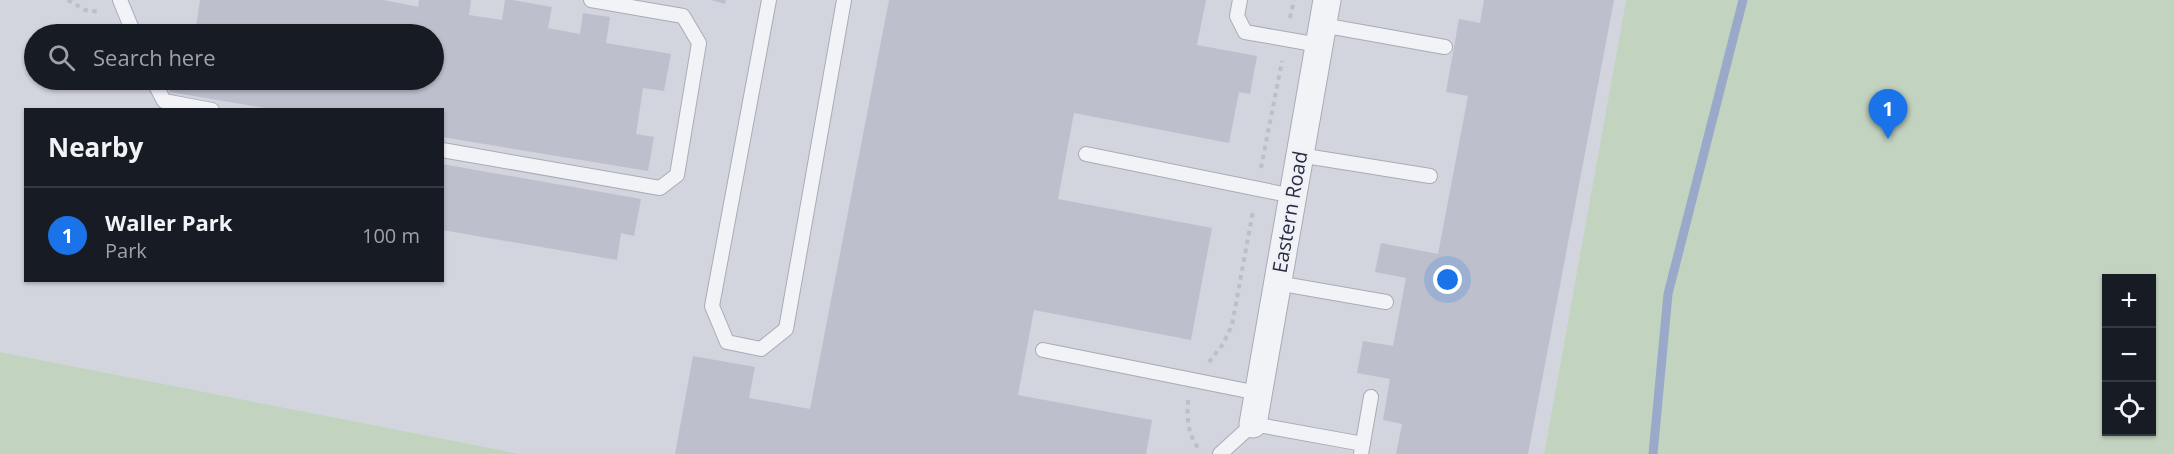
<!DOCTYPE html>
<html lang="en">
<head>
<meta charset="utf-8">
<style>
	body { margin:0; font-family:"Open Sans",sans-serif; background:#20242c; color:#f1f3f6 }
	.controls { position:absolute; right:18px; bottom:18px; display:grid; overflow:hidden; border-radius:0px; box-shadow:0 2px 4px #0004 }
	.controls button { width:54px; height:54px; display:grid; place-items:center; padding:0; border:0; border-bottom:2px solid #363941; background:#171b24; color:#f1f3f6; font:30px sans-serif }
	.you { position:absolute; left:1448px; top:280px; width:21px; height:21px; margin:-15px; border:4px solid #fff; border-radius:50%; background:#1a73e8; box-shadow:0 0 0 9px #1a73e833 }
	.badge { display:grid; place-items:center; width:39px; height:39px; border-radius:50%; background:#1a73e8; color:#fff; font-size:20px; font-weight:700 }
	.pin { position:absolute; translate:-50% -50px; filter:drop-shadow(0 2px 3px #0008) }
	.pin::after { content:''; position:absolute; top:32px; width:21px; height:18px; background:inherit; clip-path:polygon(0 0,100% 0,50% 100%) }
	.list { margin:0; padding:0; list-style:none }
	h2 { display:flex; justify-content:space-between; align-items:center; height:78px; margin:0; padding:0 24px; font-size:26px }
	h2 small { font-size:20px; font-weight:400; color:#9ea1a6 }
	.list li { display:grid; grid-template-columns:39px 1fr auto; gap:18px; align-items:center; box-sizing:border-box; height:96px; padding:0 24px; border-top:2px solid #363941 }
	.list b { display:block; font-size:22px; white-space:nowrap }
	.list p { margin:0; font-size:20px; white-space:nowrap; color:#9ea1a6 }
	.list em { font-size:20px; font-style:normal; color:#9ea1a6 }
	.icon { flex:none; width:33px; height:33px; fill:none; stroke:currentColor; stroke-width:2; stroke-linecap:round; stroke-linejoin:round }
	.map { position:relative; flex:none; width:2174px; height:454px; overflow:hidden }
	.search { position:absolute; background:#171b24; box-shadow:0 2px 4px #0004; left:24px; top:24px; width:420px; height:66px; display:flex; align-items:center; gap:15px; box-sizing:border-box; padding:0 21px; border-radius:33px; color:#9ea1a6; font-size:22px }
	.panel { position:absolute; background:#171b24; box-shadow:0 2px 4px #0004; left:24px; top:108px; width:420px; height:174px; border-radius:0px }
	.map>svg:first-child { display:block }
	.built { fill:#d2d4de; fill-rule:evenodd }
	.green { fill:#c2d3c0; fill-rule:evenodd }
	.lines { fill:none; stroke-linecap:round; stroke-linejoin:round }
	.stream { stroke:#9aa8ca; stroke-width:9 }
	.building { fill:#bdc0cc }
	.lane-casing { stroke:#a9abb7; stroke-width:16 }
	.street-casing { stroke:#a9abb7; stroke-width:29 }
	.path { stroke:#bdbfc8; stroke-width:4; stroke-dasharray:4.5 4.5; stroke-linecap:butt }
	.lane { stroke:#f2f3f7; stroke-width:14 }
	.street { stroke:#f2f3f7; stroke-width:27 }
	.labels { text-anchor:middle; stroke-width:5; stroke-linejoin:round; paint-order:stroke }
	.street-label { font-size:20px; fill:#282c41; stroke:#eff1f7 }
</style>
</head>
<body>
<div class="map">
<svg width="2174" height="454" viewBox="0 0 2174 454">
	<rect width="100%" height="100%" fill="#e0e2e9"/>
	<!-- built -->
	<path class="built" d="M 0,0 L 1626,0 L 1544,454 L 521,454 L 0,352 ZM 34,34 L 434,34 L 434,80 L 34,80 ZM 26,110 L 442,110 L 442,280 L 26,280 Z"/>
	<!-- green -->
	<path class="green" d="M 1626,0 L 2174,0 L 2174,454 L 1544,454 ZM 2106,278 L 2152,278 L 2152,432 L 2106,432 Z
		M 0,352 L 521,454 L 0,454 Z"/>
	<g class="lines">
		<!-- stream -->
		<path class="stream" d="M 1653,454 L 1668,294 L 1743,0"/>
	</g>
	<!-- building -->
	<path class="building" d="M 200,0 L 384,0 L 418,7 L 419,0 L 471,0 L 469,15 L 502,20 L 505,0 L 513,0 L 552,7 L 548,28 L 580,34 L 583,13 L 610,17 L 606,43 L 671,54 L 664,91 L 643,88 L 636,134 L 654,137 L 648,171 L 442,137 L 442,110 L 277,110 L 170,92 L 172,80 L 434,80 L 434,34 L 182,34 L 184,25 L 196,27 Z
		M 711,0 L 726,0 L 725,4 Z
		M 889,0 L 1206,0 L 1197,45 L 1257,56 L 1250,94 L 1239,92 L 1229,143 L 1074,113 L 1058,199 L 1212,228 L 1191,340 L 1034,310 L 1018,395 L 1152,420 L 1146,454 L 675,454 L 693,356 L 755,367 L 749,398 L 810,409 Z
		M 1484,0 L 1614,0 L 1528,454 L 1396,454 L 1402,424 L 1383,420 L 1390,379 L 1357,373 L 1363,341 L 1393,346 L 1406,278 L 1375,272 L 1381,243 L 1438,254 L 1468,96 L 1446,92 L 1459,19 L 1480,23 Z
		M 442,164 L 641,199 L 634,236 L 621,233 L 617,260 L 442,230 Z"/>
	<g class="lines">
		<defs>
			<path id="lane" d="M 120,0 L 134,34
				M 769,0 L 712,306 L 727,342 L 761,349 L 786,329 L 844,0
				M 1240,0 L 1237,16 L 1245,32 L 1319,45
				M 1322,25 L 1445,47
				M 153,80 L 164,101 L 212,110
				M 442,150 L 660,188 L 677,175 L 699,43 L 683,16 L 591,0
				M 1086,154 L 1293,196
				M 1299,155 L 1430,176
				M 1277,283 L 1386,302
				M 1043,350 L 1258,393
				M 1220,454 L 1253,424 L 1363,444
				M 1361,454 L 1371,397"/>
			<path id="street" d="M 1253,424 L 1327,0"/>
		</defs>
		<!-- lane casing -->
		<use href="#lane" class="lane-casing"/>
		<!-- street casing -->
		<use href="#street" class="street-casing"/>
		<!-- path -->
		<path class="path" d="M 68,0 L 85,10 L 100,12
			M 1290,18 L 1294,0
			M 1261,168 L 1282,61
			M 1209,362 L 1223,344 L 1232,325 L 1253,211
			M 1188,400 C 1187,419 1187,433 1199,449"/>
		<!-- lane -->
		<use href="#lane" class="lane"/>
		<!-- street -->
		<use href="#street" class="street"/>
	</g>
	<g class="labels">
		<!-- street labels -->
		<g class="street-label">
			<text transform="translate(1290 212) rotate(-80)" y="7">Eastern Road</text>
		</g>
	</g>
</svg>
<div class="controls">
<button>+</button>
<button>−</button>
<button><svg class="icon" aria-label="locate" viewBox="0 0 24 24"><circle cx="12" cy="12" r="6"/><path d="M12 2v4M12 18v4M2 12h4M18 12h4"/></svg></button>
</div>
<div class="you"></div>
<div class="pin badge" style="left:1888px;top:139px">1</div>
<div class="search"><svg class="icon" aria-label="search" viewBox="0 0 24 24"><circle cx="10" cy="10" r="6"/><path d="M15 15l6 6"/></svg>Search here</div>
<section class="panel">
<h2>Nearby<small></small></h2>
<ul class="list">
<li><span class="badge">1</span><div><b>Waller Park</b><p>Park</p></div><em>100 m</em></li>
</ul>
</section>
</div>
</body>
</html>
